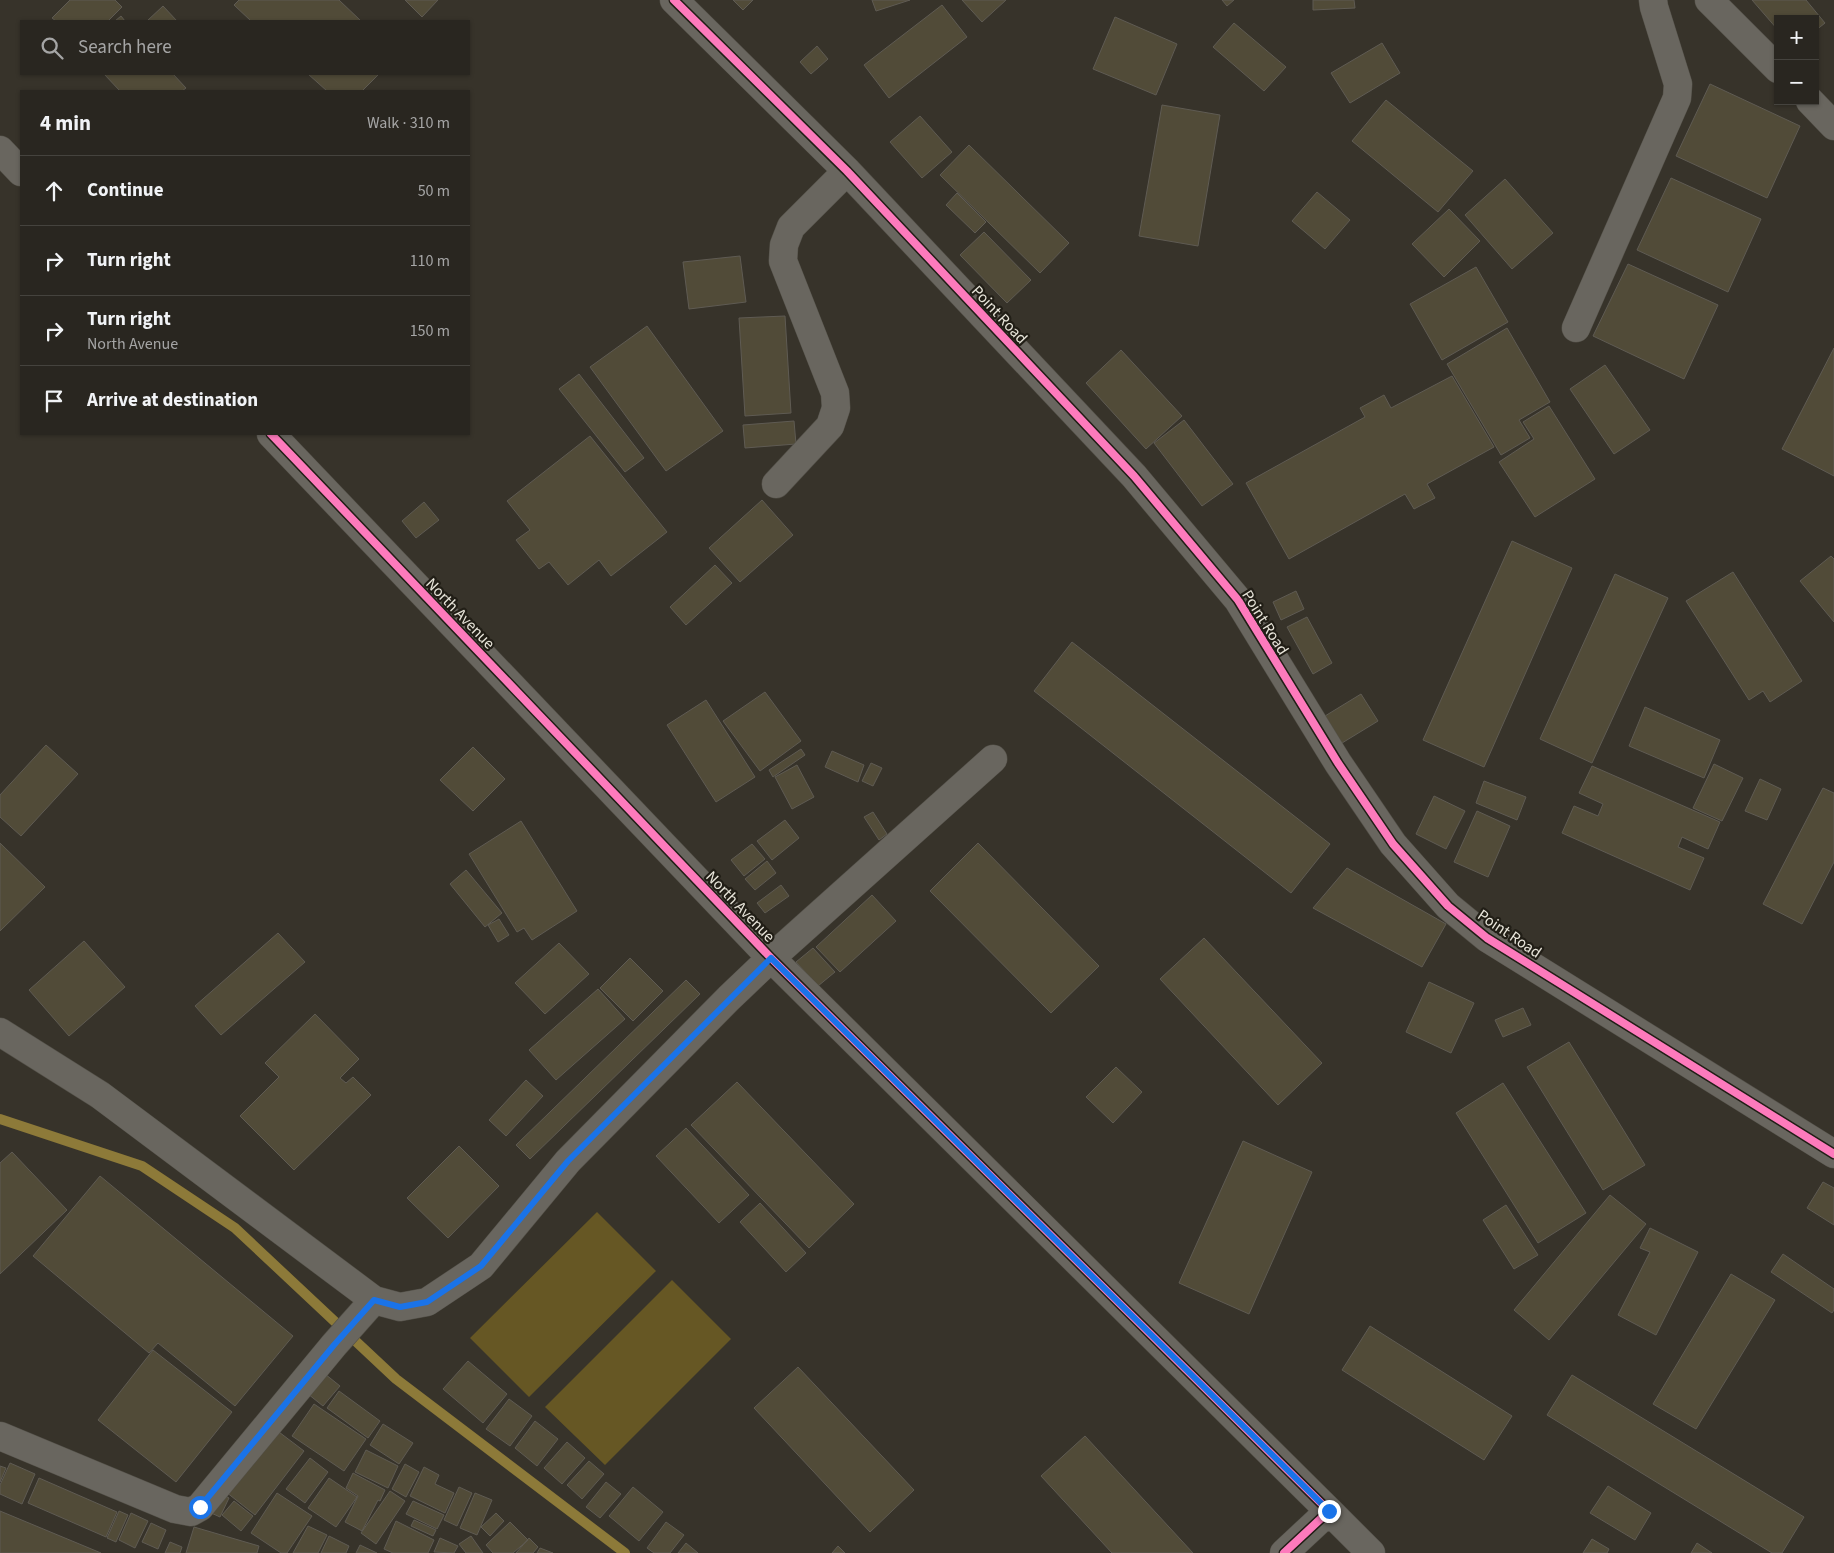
<!DOCTYPE html>
<html lang="en">
<head>
<meta charset="utf-8">
<style>
	body { margin:0; font-family:"Source Sans 3",sans-serif; background:#312e29; color:#f1f3f6 }
	.controls { position:absolute; right:15px; top:15px; display:grid; overflow:hidden; border-radius:0px; box-shadow:0 1px 4px #0004 }
	.controls button { width:45px; height:45px; display:grid; place-items:center; padding:0; border:0; border-bottom:1px solid #45433e; background:#292620; color:#f1f3f6; font:25px sans-serif }
	.stop { position:absolute; width:15px; height:15px; margin:-11px; border:4px solid #1a73e8; border-radius:50%; background:#fff }
	.stop.end { background:#1a73e8; border-color:#fff; box-shadow:0 1px 5px #0008 }
	.list { margin:0; padding:0; list-style:none }
	h2 { display:flex; justify-content:space-between; align-items:center; height:65px; margin:0; padding:0 20px; font-size:21px }
	h2 small { font-size:16px; font-weight:400; color:#a5a5a5 }
	.list li { display:grid; grid-template-columns:32px 1fr auto; gap:15px; align-items:center; box-sizing:border-box; height:70px; padding:0 20px; border-top:1px solid #45433e }
	.list b { display:block; font-size:19px; white-space:nowrap }
	.list p { margin:0; font-size:16px; white-space:nowrap; color:#a5a5a5 }
	.list em { font-size:16px; font-style:normal; color:#a5a5a5 }
	.icon { flex:none; width:28px; height:28px; fill:none; stroke:currentColor; stroke-width:2; stroke-linecap:round; stroke-linejoin:round }
	.map { position:relative; flex:none; width:1834px; height:1553px; overflow:hidden }
	.search { position:absolute; background:#292620; box-shadow:0 1px 4px #0004; left:20px; top:20px; width:450px; height:55px; display:flex; align-items:center; gap:12px; box-sizing:border-box; padding:0 18px; border-radius:0px; color:#a5a5a5; font-size:19px }
	.panel { position:absolute; background:#292620; box-shadow:0 1px 4px #0004; left:20px; top:90px; width:450px; height:345px; border-radius:0px }
	.map>svg:first-child { display:block }
	.green { fill:#665724 }
	.lines { fill:none; stroke-linecap:round; stroke-linejoin:round }
	.stream { stroke:#8d7a39; stroke-width:10 }
	.building { fill:#514b38; stroke:#5f5b53 }
	.minor-casing { stroke:#524f47; stroke-width:29 }
	.minor { stroke:#69665f; stroke-width:28 }
	.cycleway-casing { stroke:#211e16; stroke-width:11 }
	.cycleway { stroke:#fd7abc; stroke-width:8 }
	.route { stroke:#1a73e8; stroke-width:6 }
	.labels { text-anchor:middle; stroke-width:4.5; stroke-linejoin:round; paint-order:stroke }
	.street-label { font-size:16px; fill:#e8e5da; stroke:#211e16 }
</style>
</head>
<body>
<div class="map">
<svg width="1834" height="1553" viewBox="0 0 1834 1553">
	<rect width="100%" height="100%" fill="#37332a"/>
	<!-- green -->
	<path class="green" d="M 597,1212 L 656,1271 L 529,1397 L 470,1338 Z
		M 672,1280 L 731,1339 L 605,1465 L 545,1407 Z"/>
	<g class="lines">
		<!-- stream -->
		<path class="stream" d="M 0,1119 L 142,1166 L 235,1228 L 396,1379 L 625,1553"/>
	</g>
	<!-- building -->
	<path class="building" d="M 70,0 L 115,0 L 122,7 L 108,21 L 56,21 L 52,18 Z
		M 239,0 L 339,0 L 361,21 L 251,21 L 234,5 Z
		M 405,0 L 438,0 L 422,17 Z
		M 733,0 L 753,0 L 743,10 Z
		M 872,0 L 910,0 L 876,11 Z
		M 962,0 L 1006,0 L 982,22 Z
		M 1222,0 L 1234,0 L 1227,6 Z
		M 1313,0 L 1354,0 L 1355,8 L 1313,10 Z
		M 1752,0 L 1806,0 L 1825,23 L 1815,31 L 1815,19 L 1778,19 L 1778,30 Z
		M 942,5 L 967,37 L 889,98 L 864,65 Z
		M 163,6 L 177,21 L 147,21 Z
		M 121,16 L 125,21 L 115,21 Z
		M 1115,17 L 1177,44 L 1156,95 L 1093,69 Z
		M 1234,23 L 1286,67 L 1264,91 L 1213,47 Z
		M 1382,43 L 1400,73 L 1350,103 L 1331,73 Z
		M 817,46 L 828,59 L 811,74 L 800,62 Z
		M 104,74 L 173,74 L 186,88 L 182,91 L 120,91 Z
		M 308,74 L 379,74 L 362,91 L 327,91 Z
		M 1710,84 L 1800,126 L 1767,198 L 1676,156 Z
		M 1386,100 L 1473,171 L 1438,212 L 1352,141 Z
		M 1162,105 L 1220,115 L 1198,246 L 1139,236 Z
		M 920,116 L 952,152 L 922,178 L 890,142 Z
		M 969,145 L 1069,243 L 1040,273 L 940,175 Z
		M 1671,178 L 1761,219 L 1728,292 L 1637,250 Z
		M 1505,179 L 1553,233 L 1512,269 L 1465,215 Z
		M 1317,192 L 1350,220 L 1325,249 L 1292,221 Z
		M 957,193 L 986,222 L 975,233 L 946,205 Z
		M 1449,209 L 1480,241 L 1444,277 L 1412,244 Z
		M 984,232 L 1031,280 L 1007,303 L 960,255 Z
		M 740,256 L 746,302 L 689,309 L 683,262 Z
		M 1628,264 L 1718,305 L 1684,379 L 1593,336 Z
		M 1476,267 L 1508,322 L 1442,360 L 1410,304 Z
		M 785,316 L 791,413 L 745,416 L 739,318 Z
		M 647,326 L 723,431 L 666,471 L 590,367 Z
		M 1507,328 L 1550,402 L 1519,420 L 1530,438 L 1501,455 L 1447,364 Z
		M 1834,348 L 1834,476 L 1782,449 Z
		M 1121,350 L 1182,416 L 1146,449 L 1086,383 Z
		M 1605,365 L 1650,430 L 1614,454 L 1570,389 Z
		M 579,374 L 644,458 L 625,472 L 559,389 Z
		M 1452,376 L 1494,447 L 1427,484 L 1435,498 L 1414,509 L 1405,494 L 1289,559 L 1246,483 L 1365,417 L 1360,408 L 1384,395 L 1391,408 Z
		M 1549,406 L 1595,479 L 1535,517 L 1499,462 L 1534,439 L 1523,422 Z
		M 1184,420 L 1233,484 L 1202,506 L 1154,443 Z
		M 794,421 L 796,444 L 745,448 L 743,425 Z
		M 590,436 L 667,532 L 611,576 L 599,560 L 568,585 L 549,562 L 539,569 L 516,540 L 530,530 L 507,501 Z
		M 762,500 L 793,535 L 740,582 L 709,548 Z
		M 424,502 L 439,520 L 416,538 L 402,521 Z
		M 1512,541 L 1572,568 L 1484,767 L 1423,740 Z
		M 1831,556 L 1834,559 L 1834,622 L 1800,581 Z
		M 715,565 L 732,583 L 686,625 L 670,607 Z
		M 1733,572 L 1802,681 L 1770,702 L 1763,691 L 1749,700 L 1686,601 Z
		M 1615,574 L 1668,598 L 1592,763 L 1540,739 Z
		M 1296,591 L 1304,609 L 1281,620 L 1273,602 Z
		M 1307,617 L 1332,663 L 1313,674 L 1287,627 Z
		M 1072,642 L 1330,844 L 1291,893 L 1034,691 Z
		M 765,692 L 801,741 L 760,771 L 723,721 Z
		M 1361,694 L 1378,721 L 1342,743 L 1325,716 Z
		M 706,700 L 755,777 L 716,802 L 667,725 Z
		M 1645,707 L 1720,740 L 1704,778 L 1629,746 Z
		M 46,745 L 78,774 L 21,836 L 0,817 L 0,795 Z
		M 473,747 L 505,779 L 473,811 L 440,780 Z
		M 801,749 L 805,755 L 773,777 L 769,770 Z
		M 832,751 L 864,765 L 858,782 L 825,767 Z
		M 871,763 L 882,768 L 873,786 L 862,781 Z
		M 1714,764 L 1743,778 L 1722,821 L 1693,808 Z
		M 797,765 L 814,797 L 792,809 L 775,777 Z
		M 1592,766 L 1720,822 L 1708,849 L 1682,837 L 1678,847 L 1704,858 L 1690,890 L 1562,833 L 1574,806 L 1598,816 L 1603,804 L 1579,793 Z
		M 1760,779 L 1781,789 L 1767,820 L 1745,811 Z
		M 1484,781 L 1526,797 L 1517,820 L 1476,803 Z
		M 1823,788 L 1834,793 L 1834,862 L 1802,924 L 1763,904 Z
		M 1434,796 L 1465,811 L 1446,849 L 1416,834 Z
		M 1477,811 L 1510,826 L 1488,877 L 1454,862 Z
		M 873,812 L 887,834 L 879,840 L 864,817 Z
		M 785,820 L 799,838 L 772,860 L 757,841 Z
		M 521,821 L 577,911 L 532,940 L 524,928 L 517,932 L 469,854 Z
		M 0,843 L 45,887 L 0,931 Z
		M 978,843 L 1099,966 L 1051,1013 L 930,891 Z
		M 752,844 L 765,859 L 744,876 L 731,860 Z
		M 767,861 L 776,873 L 755,890 L 745,879 Z
		M 1347,868 L 1446,924 L 1422,967 L 1313,908 Z
		M 466,870 L 502,913 L 485,927 L 450,884 Z
		M 781,885 L 789,896 L 765,913 L 757,903 Z
		M 872,895 L 896,921 L 840,972 L 816,947 Z
		M 499,919 L 509,935 L 498,942 L 488,925 Z
		M 278,933 L 305,962 L 221,1035 L 195,1006 Z
		M 1204,938 L 1322,1063 L 1278,1105 L 1160,979 Z
		M 84,941 L 125,987 L 69,1036 L 29,990 Z
		M 559,943 L 589,974 L 545,1014 L 515,983 Z
		M 813,948 L 835,972 L 818,986 L 796,962 Z
		M 630,958 L 663,991 L 633,1021 L 600,988 Z
		M 686,980 L 700,994 L 530,1159 L 516,1145 Z
		M 1429,982 L 1474,1003 L 1451,1053 L 1406,1032 Z
		M 598,989 L 625,1019 L 556,1080 L 529,1050 Z
		M 1523,1008 L 1531,1025 L 1503,1037 L 1495,1020 Z
		M 315,1014 L 359,1059 L 340,1078 L 346,1083 L 353,1077 L 371,1095 L 294,1170 L 240,1116 L 279,1077 L 265,1063 Z
		M 1569,1042 L 1645,1165 L 1603,1190 L 1527,1067 Z
		M 1116,1067 L 1142,1092 L 1113,1123 L 1086,1097 Z
		M 526,1080 L 543,1096 L 506,1136 L 489,1120 Z
		M 737,1082 L 854,1204 L 809,1248 L 691,1125 Z
		M 1503,1083 L 1586,1213 L 1538,1243 L 1456,1113 Z
		M 686,1128 L 749,1195 L 719,1223 L 656,1156 Z
		M 1243,1141 L 1312,1172 L 1249,1314 L 1179,1283 Z
		M 459,1146 L 499,1186 L 448,1238 L 407,1198 Z
		M 12,1152 L 67,1210 L 0,1274 L 0,1163 Z
		M 100,1176 L 293,1336 L 235,1406 L 158,1343 L 149,1353 L 33,1256 Z
		M 1823,1182 L 1834,1188 L 1834,1225 L 1807,1208 Z
		M 1610,1195 L 1646,1224 L 1549,1340 L 1514,1310 Z
		M 760,1203 L 806,1253 L 786,1272 L 740,1222 Z
		M 1506,1205 L 1538,1255 L 1514,1269 L 1483,1220 Z
		M 1650,1228 L 1698,1252 L 1656,1335 L 1618,1315 L 1650,1252 L 1640,1248 Z
		M 1783,1254 L 1834,1289 L 1834,1310 L 1832,1313 L 1771,1272 Z
		M 1731,1274 L 1775,1300 L 1696,1429 L 1653,1404 Z
		M 1370,1326 L 1512,1416 L 1484,1460 L 1342,1370 Z
		M 153,1350 L 232,1412 L 176,1482 L 98,1420 Z
		M 468,1361 L 507,1394 L 483,1423 L 443,1389 Z
		M 798,1367 L 914,1490 L 870,1532 L 754,1408 Z
		M 325,1374 L 340,1386 L 323,1406 L 308,1394 Z
		M 1572,1375 L 1804,1517 L 1782,1553 L 1772,1553 L 1547,1415 Z
		M 339,1391 L 380,1421 L 368,1438 L 327,1408 Z
		M 509,1399 L 532,1416 L 510,1446 L 486,1429 Z
		M 314,1404 L 366,1439 L 344,1471 L 292,1436 Z
		M 535,1421 L 558,1439 L 537,1466 L 515,1448 Z
		M 383,1424 L 413,1443 L 399,1464 L 370,1445 Z
		M 275,1429 L 304,1451 L 255,1515 L 226,1492 Z
		M 1085,1436 L 1193,1553 L 1112,1553 L 1041,1476 Z
		M 567,1442 L 585,1458 L 562,1484 L 544,1468 Z
		M 366,1450 L 398,1466 L 388,1488 L 355,1472 Z
		M 310,1458 L 328,1472 L 305,1503 L 286,1489 Z
		M 589,1461 L 604,1474 L 582,1499 L 567,1485 Z
		M 10,1463 L 35,1474 L 22,1504 L 0,1494 L 0,1485 Z
		M 405,1464 L 419,1472 L 406,1497 L 392,1489 Z
		M 0,1466 L 6,1468 L 0,1482 Z
		M 424,1467 L 439,1475 L 435,1484 L 454,1493 L 445,1513 L 410,1496 Z
		M 353,1473 L 385,1490 L 380,1501 L 378,1500 L 362,1531 L 345,1522 L 358,1496 L 346,1488 Z
		M 39,1478 L 117,1512 L 106,1537 L 28,1503 Z
		M 329,1478 L 357,1497 L 336,1527 L 308,1508 Z
		M 606,1482 L 621,1494 L 600,1518 L 586,1507 Z
		M 1608,1486 L 1651,1513 L 1635,1540 L 1590,1513 Z
		M 459,1487 L 472,1493 L 457,1526 L 444,1520 Z
		M 633,1487 L 663,1512 L 639,1541 L 609,1516 Z
		M 390,1491 L 405,1501 L 376,1544 L 361,1533 Z
		M 219,1492 L 229,1498 L 220,1517 L 209,1512 Z
		M 277,1493 L 312,1516 L 287,1553 L 281,1553 L 251,1533 Z
		M 475,1493 L 492,1500 L 477,1535 L 460,1528 Z
		M 234,1501 L 253,1516 L 241,1531 L 222,1515 Z
		M 413,1501 L 444,1515 L 437,1529 L 406,1514 Z
		M 0,1511 L 101,1553 L 0,1553 Z
		M 119,1511 L 128,1515 L 116,1542 L 107,1538 Z
		M 131,1513 L 148,1521 L 135,1548 L 119,1540 Z
		M 496,1513 L 504,1521 L 490,1536 L 481,1527 Z
		M 414,1520 L 436,1530 L 433,1536 L 411,1526 Z
		M 396,1521 L 434,1540 L 428,1553 L 393,1553 L 384,1549 Z
		M 510,1522 L 528,1540 L 513,1553 L 493,1553 L 486,1545 Z
		M 666,1522 L 684,1535 L 670,1553 L 654,1553 L 647,1548 Z
		M 151,1523 L 166,1530 L 158,1549 L 142,1542 Z
		M 308,1526 L 327,1535 L 318,1553 L 293,1553 Z
		M 194,1527 L 259,1546 L 257,1553 L 186,1553 Z
		M 329,1536 L 349,1546 L 346,1553 L 321,1553 Z
		M 471,1536 L 483,1553 L 466,1553 L 459,1544 Z
		M 440,1538 L 458,1546 L 454,1553 L 434,1552 Z
		M 529,1538 L 538,1547 L 533,1553 L 516,1553 Z
		M 1592,1539 L 1609,1549 L 1607,1553 L 1583,1553 Z
		M 170,1542 L 182,1547 L 180,1553 L 165,1553 Z
		M 686,1543 L 698,1553 L 678,1553 Z
		M 1697,1543 L 1712,1553 L 1691,1553 Z
		M 360,1545 L 377,1553 L 356,1553 Z
		M 838,1546 L 845,1553 L 832,1553 Z
		M 540,1548 L 553,1553 L 537,1553 Z"/>
	<g class="lines">
		<defs>
			<path id="minor" d="M 674,0 L 847,171 L 1134,476 L 1238,600 L 1338,763 L 1393,844 L 1448,906 L 1487,938 L 1834,1154
				M 1709,0 L 1778,69
				M 1810,101 L 1834,126
				M 0,150 L 21,172
				M 1576,328 L 1677,98 L 1678,84 L 1654,7 L 1653,0
				M 271,434 L 771,958 L 1329,1511 L 1284,1553
				M 776,484 L 830,426 L 836,408 L 835,393 L 783,261 L 784,245 L 791,227 L 847,171
				M 0,1032 L 100,1095 L 374,1300 L 400,1307 L 427,1302 L 481,1266 L 568,1161 L 729,998 L 771,958 L 993,759
				M 0,1436 L 175,1509 L 191,1512 L 200,1507 L 334,1345 L 374,1300
				M 1329,1511 L 1371,1553"/>
		</defs>
		<!-- minor casing -->
		<use href="#minor" class="minor-casing"/>
		<!-- minor -->
		<use href="#minor" class="minor"/>
		<defs>
			<path id="cycleway" d="M 674,0 L 847,171 L 1134,476 L 1238,600 L 1338,763 L 1393,844 L 1448,906 L 1487,938 L 1834,1154
				M 271,434 L 771,958 L 1329,1511 L 1284,1553"/>
		</defs>
		<!-- cycleway casing -->
		<use href="#cycleway" class="cycleway-casing"/>
		<!-- cycleway -->
		<use href="#cycleway" class="cycleway"/>
	</g>
	<g class="lines">
		<!-- route -->
		<path class="route" d="M 200,1507 L 334,1345 L 374,1300 L 400,1307 L 427,1302 L 481,1266 L 568,1161 L 771,958 L 1329,1511"/>
	</g>
	<g class="labels">
		<!-- street labels -->
		<g class="street-label">
			<text transform="translate(1000 314) rotate(47)" y="6">Point Road</text>
			<text transform="translate(461 613) rotate(46)" y="6">North Avenue</text>
			<text transform="translate(1266 622) rotate(58)" y="6">Point Road</text>
			<text transform="translate(741 906) rotate(46)" y="6">North Avenue</text>
			<text transform="translate(1510 933) rotate(34)" y="6">Point Road</text>
		</g>
	</g>
</svg>
<div class="controls">
<button>+</button>
<button>−</button>
</div>
<div class="stop" style="left:200px;top:1507px"></div>
<div class="stop end" style="left:1329px;top:1511px"></div>
<div class="search"><svg class="icon" aria-label="search" viewBox="0 0 24 24"><circle cx="10" cy="10" r="6"/><path d="M15 15l6 6"/></svg>Search here</div>
<section class="panel">
<h2>4 min<small>Walk · 310 m</small></h2>
<ul class="list">
<li><svg class="icon" aria-label="ahead" viewBox="0 0 24 24"><path d="M12 20V5M6 11l6-6 6 6"/></svg><div><b>Continue</b></div><em>50 m</em></li>
<li><svg class="icon" aria-label="right" viewBox="0 0 24 24"><path d="M7 20v-9h11M14 6l5 5-5 5"/></svg><div><b>Turn right</b></div><em>110 m</em></li>
<li><svg class="icon" aria-label="right" viewBox="0 0 24 24"><path d="M7 20v-9h11M14 6l5 5-5 5"/></svg><div><b>Turn right</b><p>North Avenue</p></div><em>150 m</em></li>
<li><svg class="icon" aria-label="arrive" viewBox="0 0 24 24"><path d="M6 21V4h12l-3 4 3 4H6"/></svg><div><b>Arrive at destination</b></div></li>
</ul>
</section>
</div>
</body>
</html>
